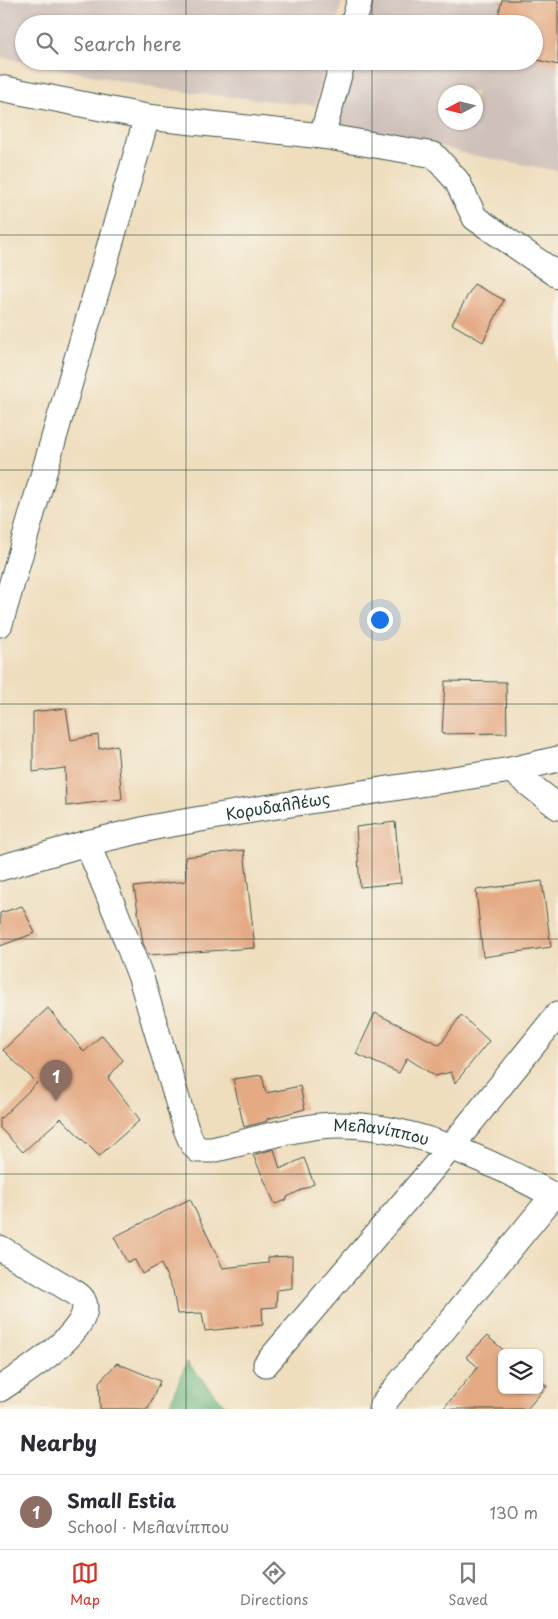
<!DOCTYPE html>
<html lang="en">
<head>
<meta charset="utf-8">
<style>
	body { margin:0; font-family:"Playpen Sans",sans-serif; background:#f2f2f3; color:#2b2b33 }
	.controls { position:absolute; right:15px; bottom:15px; display:grid; overflow:hidden; border-radius:8px; box-shadow:0 1px 4px #0004 }
	.controls button { width:45px; height:45px; display:grid; place-items:center; padding:0; border:0; border-bottom:1px solid #e1e1e2; background:#fff; color:#2b2b33; font:25px sans-serif }
	.compass { position:absolute; left:438px; top:85px; width:45px; height:45px; border-radius:50%; background:#fff; box-shadow:0 1px 4px #0004; rotate:263deg }
	.you { position:absolute; left:379px; top:619px; width:18px; height:18px; margin:-12px; border:4px solid #fff; border-radius:50%; background:#1a73e8; box-shadow:0 0 0 8px #1a73e833 }
	.badge { display:grid; place-items:center; width:32px; height:32px; border-radius:50%; background:#d93025; color:#fff; font-size:16px; font-weight:700 }
	.pin { position:absolute; translate:-50% -41px; filter:drop-shadow(0 1px 2px #0008) }
	.pin::after { content:''; position:absolute; top:26px; width:18px; height:15px; background:inherit; clip-path:polygon(0 0,100% 0,50% 100%) }
	.list { margin:0; padding:0; list-style:none }
	h2 { display:flex; justify-content:space-between; align-items:center; height:65px; margin:0; padding:0 20px; font-size:21px }
	h2 small { font-size:16px; font-weight:400; color:#7c7c81 }
	.list li { display:grid; grid-template-columns:32px 1fr auto; gap:15px; align-items:center; box-sizing:border-box; height:75px; padding:0 20px; border-top:1px solid #e1e1e2 }
	.list b { display:block; font-size:19px; white-space:nowrap }
	.list p { margin:0; font-size:16px; white-space:nowrap; color:#7c7c81 }
	.list em { font-size:16px; font-style:normal; color:#7c7c81 }
	.icon { flex:none; width:28px; height:28px; fill:none; stroke:currentColor; stroke-width:2; stroke-linecap:round; stroke-linejoin:round }
	.map { position:relative; flex:none; width:558px; height:1409px; overflow:hidden }
	.search { position:absolute; background:#fff; box-shadow:0 1px 4px #0004; left:15px; right:15px; top:15px; height:55px; display:flex; align-items:center; gap:12px; box-sizing:border-box; padding:0 18px; border-radius:28px; color:#7c7c81; font-size:19px }
	.sheet { height:140px; background:#fff }
	nav { display:flex; justify-content:space-around; align-items:center; box-sizing:border-box; height:70px; border-top:1px solid #e1e1e2; background:#fff; font-size:14px; color:#7c7c81 }
	nav a { display:grid; justify-items:center; gap:2px }
	nav .on { color:#d93025 }
	.map>svg:first-child { display:block }
	.industrial { fill:#cfc1ba; fill-rule:evenodd }
	.forest { fill:#69b47c; stroke:#447858 }
	.building { fill:#e4aa84 }
	.lines { fill:none; stroke-linecap:round; stroke-linejoin:round }
	.street-casing { stroke:#3e5549; stroke-width:27 }
	.street { stroke:#fff; stroke-width:25 }
	.grid { fill:none; stroke:#1f3d34; stroke-width:1; stroke-opacity:0.55 }
	.labels { text-anchor:middle; stroke-width:4; stroke-linejoin:round; paint-order:stroke }
	.street-label { font-size:16px; fill:#1f3d34; stroke:#f7f3e8 }
</style>
</head>
<body>
<div class="map">
<svg width="558" height="1409" viewBox="0 0 558 1409">
	<rect width="100%" height="100%" fill="#f7f3e8"/>
	<filter id="ink" filterUnits="userSpaceOnUse"><feTurbulence type="fractalNoise" baseFrequency=".02" numOctaves="2"/><feDisplacementMap in="SourceGraphic" scale="10" xChannelSelector="R" yChannelSelector="G"/><feConvolveMatrix kernelMatrix="1 2 1 2 8 2 1 2 1" color-interpolation-filters="sRGB"/></filter>
	<filter id="wash" filterUnits="userSpaceOnUse"><feTurbulence type="fractalNoise" baseFrequency=".0096" numOctaves="4" result="noise"/><feDisplacementMap in="SourceGraphic" scale="20" xChannelSelector="R" yChannelSelector="G"/><feGaussianBlur stdDeviation="1.12" result="paint"/><feColorMatrix in="noise" values="0 0 0 0 0 0 0 0 0 0 0 0 0 0 0 0 0 1.4 0 .05"/><feComposite in="paint" operator="in"/></filter>
	<g filter="url(#wash)">
		<rect width="100%" height="100%" fill="#efdebe"/>
		<!-- industrial -->
		<path class="industrial" d="M 0,0 L 342,0 L 336,24 L 24,24 L 24,61 L 326,61 L 315,106 L 161,89 L 0,57 Z
			M 374,0 L 558,0 L 558,171 L 467,154 L 429,143 L 339,125 L 357,61 L 534,61 L 534,24 L 367,24 ZM 446,92 L 476,92 L 476,122 L 446,122 Z"/>
		<!-- forest -->
		<path class="forest" d="M 187,1362 L 228,1409 L 168,1409 Z"/>
		<g id="blocks">
			<!-- building -->
			<path class="building" d="M 502,0 L 558,0 L 558,65 L 534,59 L 534,24 L 496,24 Z
				M 474,284 L 504,300 L 483,342 L 452,324 Z
				M 445,681 L 506,682 L 507,733 L 442,734 Z
				M 66,708 L 71,740 L 98,735 L 99,749 L 117,745 L 122,799 L 66,806 L 65,768 L 33,772 L 33,712 Z
				M 395,822 L 401,883 L 360,887 L 356,827 Z
				M 244,850 L 255,948 L 148,955 L 143,943 L 134,887 L 186,881 L 185,857 Z
				M 542,881 L 551,947 L 483,957 L 476,890 Z
				M 22,906 L 35,933 L 0,946 L 0,913 Z
				M 48,1008 L 84,1052 L 102,1035 L 123,1060 L 108,1078 L 140,1120 L 99,1156 L 61,1118 L 23,1152 L 0,1128 L 0,1119 L 37,1083 L 3,1050 Z
				M 375,1013 L 440,1045 L 461,1015 L 489,1041 L 455,1083 L 451,1072 L 435,1076 L 407,1058 L 399,1073 L 356,1054 Z
				M 262,1075 L 266,1093 L 300,1086 L 305,1109 L 267,1119 L 267,1121 L 244,1127 L 233,1079 Z
				M 274,1149 L 280,1169 L 304,1158 L 314,1184 L 287,1197 L 287,1200 L 275,1204 L 253,1155 Z
				M 190,1199 L 223,1268 L 268,1263 L 268,1257 L 292,1256 L 292,1288 L 277,1290 L 276,1307 L 262,1308 L 263,1325 L 205,1331 L 202,1313 L 177,1314 L 173,1290 L 161,1264 L 142,1274 L 135,1260 L 127,1262 L 114,1237 Z
				M 487,1336 L 507,1353 L 502,1353 L 502,1390 L 539,1390 L 539,1380 L 547,1386 L 527,1409 L 443,1409 L 478,1367 L 466,1357 Z
				M 117,1363 L 160,1381 L 148,1409 L 100,1409 L 99,1382 Z"/>
		</g>
	</g>
	<g filter="url(#ink)">
		<use href="#blocks" fill-opacity="0" stroke="#3e5549" stroke-width="1"/>
		<g class="lines">
			<defs>
				<g id="street">
					<path d="M 353,24 L 360,0"/>
					<path d="M 0,88 L 147,117 L 322,136 L 434,155 L 457,181 L 475,218 L 558,275"/>
					<path d="M 322,136 L 343,61"/>
					<path d="M 0,624 L 147,117"/>
					<path d="M 511,770 L 558,807"/>
					<path id="s1" d="M 87,843 L 116,913 L 141,978 L 186,1129 L 192,1143 L 198,1150 L 212,1150 C 248,1142 283,1130 320,1126 C 401,1118 489,1160 558,1198"/>
					<path id="s2" d="M 0,868 L 87,843 L 155,827 L 258,809 L 511,770 L 558,759"/>
					<path d="M 0,1248 L 74,1292 C 77,1294 81,1296 83,1300 C 98,1328 19,1376 0,1389"/>
					<path d="M 266,1364 L 451,1147 L 558,1014"/>
					<path d="M 381,1409 L 386,1400 L 553,1196"/>
				</g>
			</defs>
			<!-- street casing -->
			<use href="#street" class="street-casing"/>
			<!-- street -->
			<use href="#street" class="street"/>
		</g>
	</g>
	<!-- grid -->
	<path class="grid" d="M 186,0 L 186,24M 372,0 L 372,24M 186,61 L 186,1409M 372,61 L 372,1409M 0,235 L 558,235M 0,470 L 558,470M 0,704 L 558,704M 0,939 L 558,939M 0,1174 L 558,1174"/>
	<g class="labels">
		<!-- street labels -->
		<g class="street-label">
			<text dy="6" stroke="none"><textPath href="#s2" startOffset="285">Κορυδαλλέως</textPath></text>
			<text dy="6" stroke="none"><textPath href="#s1" startOffset="514">Μελανίππου</textPath></text>
		</g>
	</g>
</svg>
<div class="controls">
<button><svg class="icon" aria-label="layers" viewBox="0 0 24 24"><path d="M12 4l9 5-9 5-9-5zM3 14l9 5 9-5"/></svg></button>
</div>
<svg class="compass" viewBox="-18 -18 36 36"><path d="M0-13l5 13h-10z" fill="#e53935"/><path d="M0 13l5-13h-10z" fill="#7c7c81"/></svg>
<div class="you"></div>
<div class="pin badge" style="left:56px;top:1101px;background:#8d6e63">1</div>
<div class="search"><svg class="icon" aria-label="search" viewBox="0 0 24 24"><circle cx="10" cy="10" r="6"/><path d="M15 15l6 6"/></svg>Search here</div>
</div>
<section class="sheet">
<h2>Nearby<small></small></h2>
<ul class="list">
<li><span class="badge" style="background:#8d6e63">1</span><div><b>Small Estia</b><p>School · Μελανίππου</p></div><em>130 m</em></li>
</ul>
</section>
<nav>
<a class="on"><svg class="icon" aria-label="map" viewBox="0 0 24 24"><path d="M3 6l6-2 6 2 6-2v14l-6 2-6-2-6 2zM9 4v14M15 6v14"/></svg>Map</a>
<a><svg class="icon" aria-label="directions" viewBox="0 0 24 24"><path d="M12 3l9 9-9 9-9-9zM9 14v-3h6M13 9l2 2-2 2"/></svg>Directions</a>
<a><svg class="icon" aria-label="saved" viewBox="0 0 24 24"><path d="M7 4h10v16l-5-4-5 4z"/></svg>Saved</a>
</nav>
</body>
</html>
